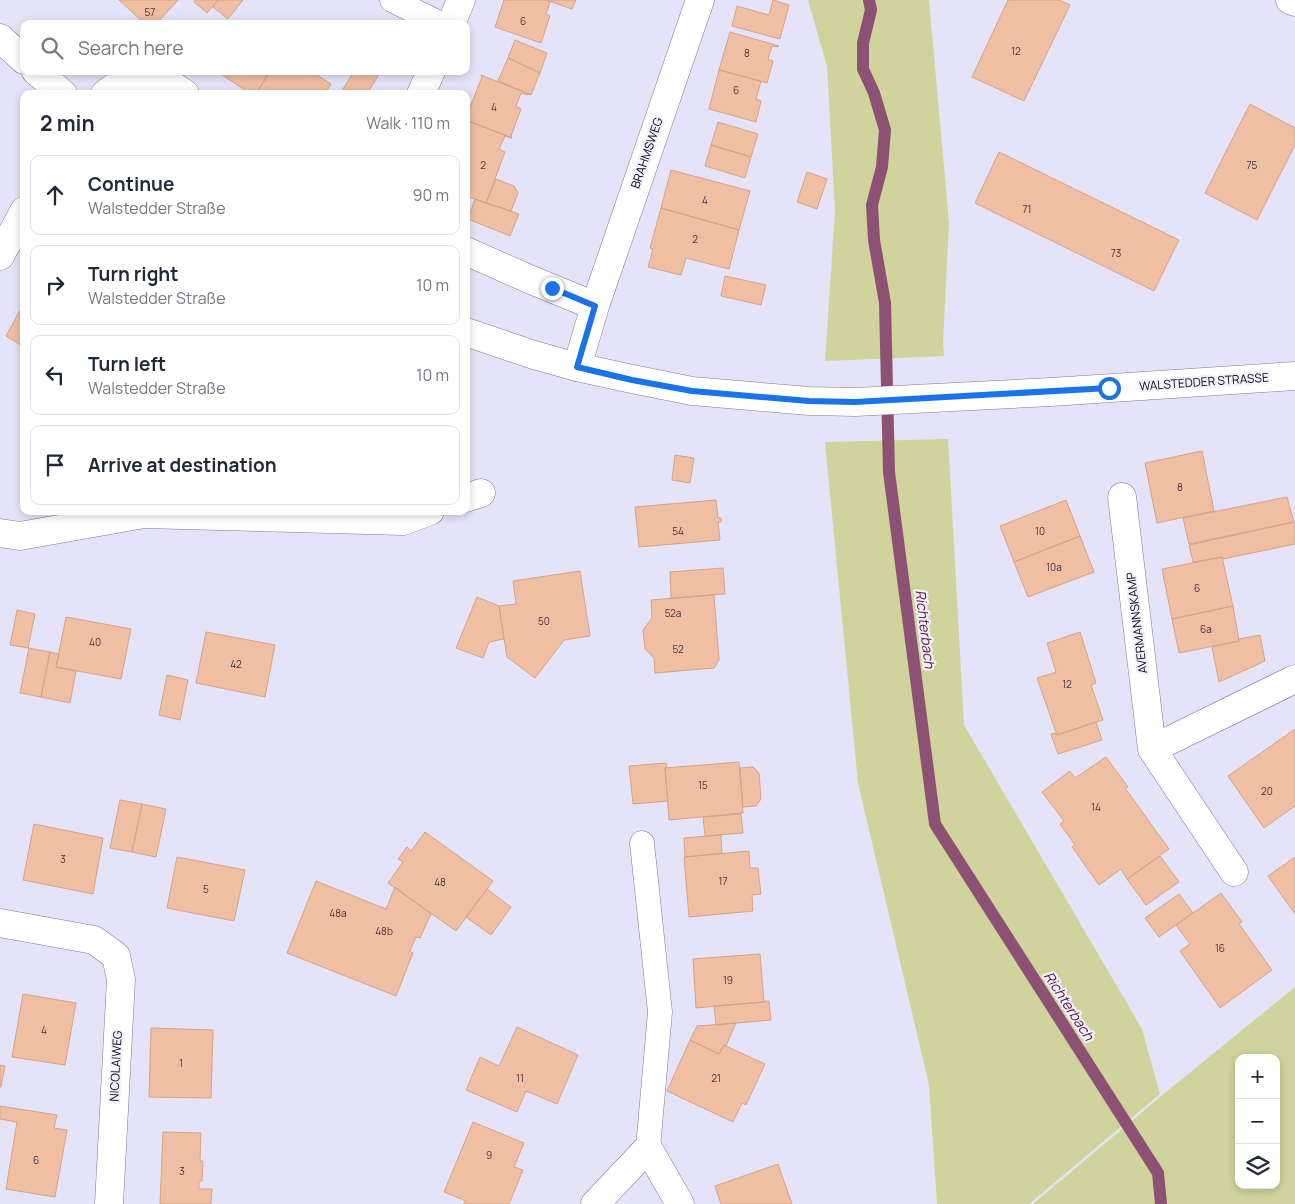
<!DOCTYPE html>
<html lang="en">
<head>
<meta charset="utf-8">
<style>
	body { margin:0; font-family:Manrope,sans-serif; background:#f6f6f7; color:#1f2937 }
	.controls { position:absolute; right:15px; bottom:15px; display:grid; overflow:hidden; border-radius:10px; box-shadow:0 2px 8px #0003 }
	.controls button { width:45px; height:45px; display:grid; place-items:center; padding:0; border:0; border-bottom:1px solid #e0e1e3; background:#fff; color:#1f2937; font:25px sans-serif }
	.stop { position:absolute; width:15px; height:15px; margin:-11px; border:4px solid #1a73e8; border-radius:50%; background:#fff }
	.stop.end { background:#1a73e8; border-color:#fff; box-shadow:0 1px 5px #0008 }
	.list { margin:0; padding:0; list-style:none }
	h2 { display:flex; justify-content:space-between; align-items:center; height:65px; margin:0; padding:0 20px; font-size:21px }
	h2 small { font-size:16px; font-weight:400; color:#747a83 }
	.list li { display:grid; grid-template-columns:32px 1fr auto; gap:15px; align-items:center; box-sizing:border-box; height:80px; margin:0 10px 10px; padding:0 10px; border:1px solid #e0e1e3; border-radius:10px }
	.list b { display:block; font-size:19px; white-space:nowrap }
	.list p { margin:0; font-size:16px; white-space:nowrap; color:#747a83 }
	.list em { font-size:16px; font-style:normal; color:#747a83 }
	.icon { flex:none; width:28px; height:28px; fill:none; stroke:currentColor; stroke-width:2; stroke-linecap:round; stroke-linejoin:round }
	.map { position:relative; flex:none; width:1295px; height:1204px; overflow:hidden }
	.search { position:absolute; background:#fff; box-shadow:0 2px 8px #0003; left:20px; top:20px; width:450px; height:55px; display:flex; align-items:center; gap:12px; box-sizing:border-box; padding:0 18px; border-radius:10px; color:#747a83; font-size:19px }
	.panel { position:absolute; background:#fff; box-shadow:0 2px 8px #0003; left:20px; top:90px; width:450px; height:425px; border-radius:10px }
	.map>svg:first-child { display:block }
	.green { fill:#d0d39c; fill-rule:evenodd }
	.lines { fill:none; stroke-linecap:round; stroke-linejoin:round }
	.stream { stroke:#8d5273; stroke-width:12 }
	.building { fill:#f0bea3; stroke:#d4a489 }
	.service-casing { stroke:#7d77a4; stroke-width:25 }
	.minor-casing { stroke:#7d77a4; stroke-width:29 }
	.secondary-casing { stroke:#7d77a4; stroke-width:29 }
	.service { stroke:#fff; stroke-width:24 }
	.minor { stroke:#fff; stroke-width:28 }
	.secondary { stroke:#fff; stroke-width:28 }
	.route { stroke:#1a73e8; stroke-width:6 }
	.labels { text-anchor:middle; stroke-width:4.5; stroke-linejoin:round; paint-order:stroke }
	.number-label { font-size:10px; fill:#45363c }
	.street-label { font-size:12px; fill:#0c0919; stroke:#f2f1fc }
	.water-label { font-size:14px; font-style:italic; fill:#5c113c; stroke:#f2f1fc }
</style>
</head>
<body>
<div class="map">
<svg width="1295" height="1204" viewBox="0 0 1295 1204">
	<rect width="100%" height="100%" fill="#e5e3f7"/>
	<!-- green -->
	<path class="green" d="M 808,0 L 929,0 L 949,223 L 943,343 L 944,356 L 825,361 L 835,211 L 827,66 Z
		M 948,439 L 964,725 L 1142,1029 L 1160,1094 L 1029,1204 L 937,1204 L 929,1085 L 858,783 L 825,442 Z
		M 1295,987 L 1295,1204 L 1033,1204 L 1160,1097 ZM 1239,1058 L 1276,1058 L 1276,1185 L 1239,1185 Z"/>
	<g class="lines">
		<!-- stream -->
		<path class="stream" d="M 869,0 L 871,10 L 863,43 L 863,69 L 874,93 L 885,130 L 882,167 L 872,205 L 874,240 L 885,303 L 889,472 L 935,824 L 1158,1173 L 1161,1204"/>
	</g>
	<!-- building -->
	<path class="building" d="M 119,0 L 178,0 L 156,24 L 145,24 Z
		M 195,0 L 218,0 L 207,13 L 194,2 Z
		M 218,0 L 243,0 L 228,19 L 213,7 Z
		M 504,0 L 546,0 L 550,2 L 546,14 L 550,16 L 541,43 L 495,27 Z
		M 546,0 L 576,0 L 572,9 Z
		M 773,0 L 789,5 L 780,39 L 732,26 L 737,6 L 769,15 Z
		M 1008,0 L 1059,0 L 1070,5 L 1024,101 L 972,77 Z
		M 730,32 L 779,46 L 778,47 L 772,46 L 768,59 L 773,61 L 767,83 L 719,70 Z
		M 515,40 L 547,53 L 540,73 L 508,58 Z
		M 508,58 L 540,73 L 531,95 L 498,81 Z
		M 719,70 L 761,81 L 756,99 L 761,101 L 756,122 L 709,109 Z
		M 216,71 L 270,71 L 256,94 L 251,94 Z
		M 270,71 L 311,71 L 331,84 L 325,94 L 256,94 Z
		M 354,71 L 381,71 L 367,94 L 340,94 Z
		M 481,75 L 529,94 L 528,95 L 521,93 L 516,106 L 521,109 L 511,136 L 512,138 L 466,120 L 466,117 L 482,77 L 481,76 Z
		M 1250,104 L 1295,128 L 1295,145 L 1257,220 L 1205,193 Z
		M 466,120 L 512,138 L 505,136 L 499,149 L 505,152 L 486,203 L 466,196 Z
		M 718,122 L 758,134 L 751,157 L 711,145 Z
		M 711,145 L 751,157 L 745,178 L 705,166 Z
		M 999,152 L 1179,240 L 1154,291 L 975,203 Z
		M 671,170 L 750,191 L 739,230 L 661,208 Z
		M 807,172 L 827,179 L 817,209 L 797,202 Z
		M 496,179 L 514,186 L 518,193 L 511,211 L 486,203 Z
		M 475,199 L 519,214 L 510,236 L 468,219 Z
		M 661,208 L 739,230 L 729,269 L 686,258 L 681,275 L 648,267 L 653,249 L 650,248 Z
		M 725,276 L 766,285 L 761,305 L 721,296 Z
		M 24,303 L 24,347 L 6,336 Z
		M 1202,451 L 1214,511 L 1157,523 L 1145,463 Z
		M 675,455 L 694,458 L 690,483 L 672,480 Z
		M 1287,497 L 1294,522 L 1189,544 L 1183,518 Z
		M 716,500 L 718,518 L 721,518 L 721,522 L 718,522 L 720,540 L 639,547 L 635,507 Z
		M 1066,500 L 1080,536 L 1014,562 L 1000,526 Z
		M 1294,522 L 1295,526 L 1295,544 L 1223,559 L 1222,557 L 1193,562 L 1189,545 Z
		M 1080,536 L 1094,572 L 1028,597 L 1014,562 Z
		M 1222,557 L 1233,606 L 1172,619 L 1162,569 Z
		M 723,568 L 725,594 L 671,598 L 670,572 Z
		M 580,571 L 590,636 L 564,640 L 535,678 L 507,657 L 499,606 L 516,604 L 513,581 Z
		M 714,595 L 719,660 L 714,668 L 655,673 L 654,658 L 645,649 L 643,630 L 652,618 L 651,600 Z
		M 477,597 L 499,606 L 504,639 L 489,642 L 483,658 L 456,648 Z
		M 1233,606 L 1239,641 L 1179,653 L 1172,619 Z
		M 17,610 L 35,614 L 28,648 L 10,645 Z
		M 66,617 L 131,629 L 121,679 L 56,667 Z
		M 206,632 L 275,645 L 265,697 L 196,683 Z
		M 1080,632 L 1096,683 L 1091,685 L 1103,720 L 1057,735 L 1037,678 L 1056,672 L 1047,643 Z
		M 1260,635 L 1265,661 L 1219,682 L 1212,647 L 1239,641 L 1239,639 Z
		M 29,648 L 50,652 L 41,697 L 20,693 Z
		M 50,652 L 59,654 L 56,667 L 76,671 L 70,703 L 41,697 Z
		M 167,675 L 188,680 L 180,720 L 159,715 Z
		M 1096,722 L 1102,740 L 1058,754 L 1051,734 L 1055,733 L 1057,735 Z
		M 1295,729 L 1295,806 L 1264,828 L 1228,776 Z
		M 1106,757 L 1128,787 L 1125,788 L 1169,849 L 1127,879 L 1121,869 L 1099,885 L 1072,847 L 1075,845 L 1060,824 L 1064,821 L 1042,792 L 1070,771 L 1075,778 Z
		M 739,762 L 743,813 L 669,820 L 665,768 Z
		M 666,763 L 667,767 L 665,768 L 668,801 L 633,804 L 629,766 Z
		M 753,767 L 759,773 L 761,799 L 756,806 L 743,807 L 740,768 Z
		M 120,800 L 142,804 L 132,852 L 110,848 Z
		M 142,804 L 166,809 L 156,857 L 132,852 Z
		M 741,814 L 743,833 L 705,836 L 703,817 Z
		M 34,824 L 103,838 L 93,894 L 23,880 Z
		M 425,832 L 493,881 L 456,931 L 388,883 L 403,862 L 398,859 L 407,847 L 411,851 Z
		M 721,835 L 722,853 L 685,857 L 684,838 Z
		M 749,851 L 750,868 L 758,868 L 761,894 L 752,895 L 753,911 L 689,917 L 684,857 Z
		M 1160,856 L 1179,882 L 1146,905 L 1127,879 Z
		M 177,857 L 245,870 L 234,921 L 167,908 Z
		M 1295,857 L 1295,914 L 1268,876 Z
		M 316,881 L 386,909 L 395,887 L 431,914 L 420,938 L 416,937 L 410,951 L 413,953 L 396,996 L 287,953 Z
		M 487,889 L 511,907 L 491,935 L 466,917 Z
		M 1221,893 L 1242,922 L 1239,924 L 1272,970 L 1220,1008 L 1180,951 L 1190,944 L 1176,925 Z
		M 1179,894 L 1193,913 L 1159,937 L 1145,918 Z
		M 760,954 L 764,1002 L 696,1008 L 693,959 Z
		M 23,994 L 76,1003 L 65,1065 L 12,1057 Z
		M 763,1001 L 769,1001 L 771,1020 L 716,1025 L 714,1006 L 764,1002 Z
		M 736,1023 L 726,1046 L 724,1045 L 719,1054 L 690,1040 L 697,1026 Z
		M 517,1027 L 578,1055 L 557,1104 L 526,1091 L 517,1112 L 466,1090 L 480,1057 L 499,1066 Z
		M 151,1028 L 213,1030 L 211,1098 L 149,1097 Z
		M 690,1040 L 719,1054 L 724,1045 L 726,1046 L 765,1064 L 746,1105 L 742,1103 L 733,1122 L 667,1091 Z
		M 0,1065 L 5,1066 L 1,1087 L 0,1087 Z
		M 0,1106 L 57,1115 L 54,1128 L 67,1130 L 55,1197 L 6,1189 L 17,1122 L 0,1119 Z
		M 473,1122 L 524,1143 L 514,1167 L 523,1170 L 509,1204 L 463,1204 L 466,1201 L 444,1192 Z
		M 163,1132 L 201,1133 L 200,1161 L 203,1161 L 202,1181 L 199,1181 L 199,1189 L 212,1189 L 211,1204 L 160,1204 Z
		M 778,1164 L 792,1204 L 721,1204 L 715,1186 Z"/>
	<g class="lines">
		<defs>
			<path id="service" d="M 392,0 L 441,24
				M 642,843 L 660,1012 L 648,1148"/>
			<path id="minor" d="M 1290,0 L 1295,2
				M 451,24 L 461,0
				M 105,94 C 119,82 143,75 161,80 C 169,82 178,89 185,94
				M 421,94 L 431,71
				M 466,251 L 529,279 L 595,306
				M 0,256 L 24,211
				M 577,367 L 595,306 L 700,0
				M 1122,497 L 1152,749 L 1295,679
				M 466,498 L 481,493
				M 0,533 L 20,536 L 144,514 L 403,521 L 430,511
				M 1152,749 L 1234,872
				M 0,923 L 94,940 L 116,956 L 121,979 L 109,1204
				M 595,1204 L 648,1148 L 680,1204"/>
			<path id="secondary" d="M 0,38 L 24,60
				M 36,71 L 63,94
				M 466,332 L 534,355 L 577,367 L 632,379 L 692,391 L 809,401 L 855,402 L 1051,392 L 1295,376"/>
		</defs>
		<!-- service casing -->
		<use href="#service" class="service-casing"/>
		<!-- minor casing -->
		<use href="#minor" class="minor-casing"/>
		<!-- secondary casing -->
		<use href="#secondary" class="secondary-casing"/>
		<!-- service -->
		<use href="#service" class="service"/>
		<!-- minor -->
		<use href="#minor" class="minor"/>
		<!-- secondary -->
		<use href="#secondary" class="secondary"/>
	</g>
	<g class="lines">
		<!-- route -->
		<path class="route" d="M 552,288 L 595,306 L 577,367 L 632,380 L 692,391 L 809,401 L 855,402 L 1109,388"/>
	</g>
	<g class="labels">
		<!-- number labels -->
		<g class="number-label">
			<text x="150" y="16">57</text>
			<text x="523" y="25">6</text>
			<text x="1016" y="55">12</text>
			<text x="747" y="57">8</text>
			<text x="736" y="94">6</text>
			<text x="494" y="111">4</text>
			<text x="483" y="169">2</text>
			<text x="1252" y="169">75</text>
			<text x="705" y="204">4</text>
			<text x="1027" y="213">71</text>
			<text x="695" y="243">2</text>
			<text x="1116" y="257">73</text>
			<text x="1180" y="491">8</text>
			<text x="678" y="535">54</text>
			<text x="1040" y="535">10</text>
			<text x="1054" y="571">10a</text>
			<text x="1197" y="592">6</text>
			<text x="673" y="617">52a</text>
			<text x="544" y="625">50</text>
			<text x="1206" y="633">6a</text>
			<text x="95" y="646">40</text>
			<text x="678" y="653">52</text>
			<text x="236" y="668">42</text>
			<text x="1067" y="688">12</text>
			<text x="703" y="789">15</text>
			<text x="1267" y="795">20</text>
			<text x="1096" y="811">14</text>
			<text x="63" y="863">3</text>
			<text x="723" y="885">17</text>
			<text x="440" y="886">48</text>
			<text x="206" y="893">5</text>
			<text x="338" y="917">48a</text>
			<text x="384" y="935">48b</text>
			<text x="1220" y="952">16</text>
			<text x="728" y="984">19</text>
			<text x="44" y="1034">4</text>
			<text x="181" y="1067">1</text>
			<text x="520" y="1082">11</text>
			<text x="716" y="1082">21</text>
			<text x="489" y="1159">9</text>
			<text x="36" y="1164">6</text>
			<text x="182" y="1175">3</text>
		</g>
		<!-- street labels -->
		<g class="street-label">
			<text transform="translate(647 153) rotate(-71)" y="4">BRAHMSWEG</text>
			<text transform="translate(1204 382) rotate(-4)" y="4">WALSTEDDER STRASSE</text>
			<text transform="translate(1137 623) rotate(-97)" y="4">AVERMANNSKAMP</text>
			<text transform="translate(116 1066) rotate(-87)" y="4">NICOLAIWEG</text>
		</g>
		<!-- water labels -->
		<g class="water-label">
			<text transform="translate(925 629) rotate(83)" y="5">Richterbach</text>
			<text transform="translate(1069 1006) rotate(57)" y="5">Richterbach</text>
		</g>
	</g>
</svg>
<div class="controls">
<button>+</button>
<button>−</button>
<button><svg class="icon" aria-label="layers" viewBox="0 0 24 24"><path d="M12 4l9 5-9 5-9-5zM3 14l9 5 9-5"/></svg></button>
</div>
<div class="stop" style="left:1109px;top:388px"></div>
<div class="stop end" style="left:552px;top:288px"></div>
<div class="search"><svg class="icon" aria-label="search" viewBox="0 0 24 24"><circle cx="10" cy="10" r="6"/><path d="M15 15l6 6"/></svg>Search here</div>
<section class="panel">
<h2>2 min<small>Walk · 110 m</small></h2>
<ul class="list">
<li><svg class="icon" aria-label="ahead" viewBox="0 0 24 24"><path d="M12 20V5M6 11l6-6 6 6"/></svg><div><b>Continue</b><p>Walstedder Straße</p></div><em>90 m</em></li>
<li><svg class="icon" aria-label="right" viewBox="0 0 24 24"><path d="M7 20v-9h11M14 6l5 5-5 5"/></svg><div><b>Turn right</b><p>Walstedder Straße</p></div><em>10 m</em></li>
<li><svg class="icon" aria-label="left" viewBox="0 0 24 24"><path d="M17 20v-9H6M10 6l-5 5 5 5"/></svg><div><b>Turn left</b><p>Walstedder Straße</p></div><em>10 m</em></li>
<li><svg class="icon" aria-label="arrive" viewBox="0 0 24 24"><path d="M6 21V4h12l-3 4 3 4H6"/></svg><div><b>Arrive at destination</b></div></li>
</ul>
</section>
</div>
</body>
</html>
